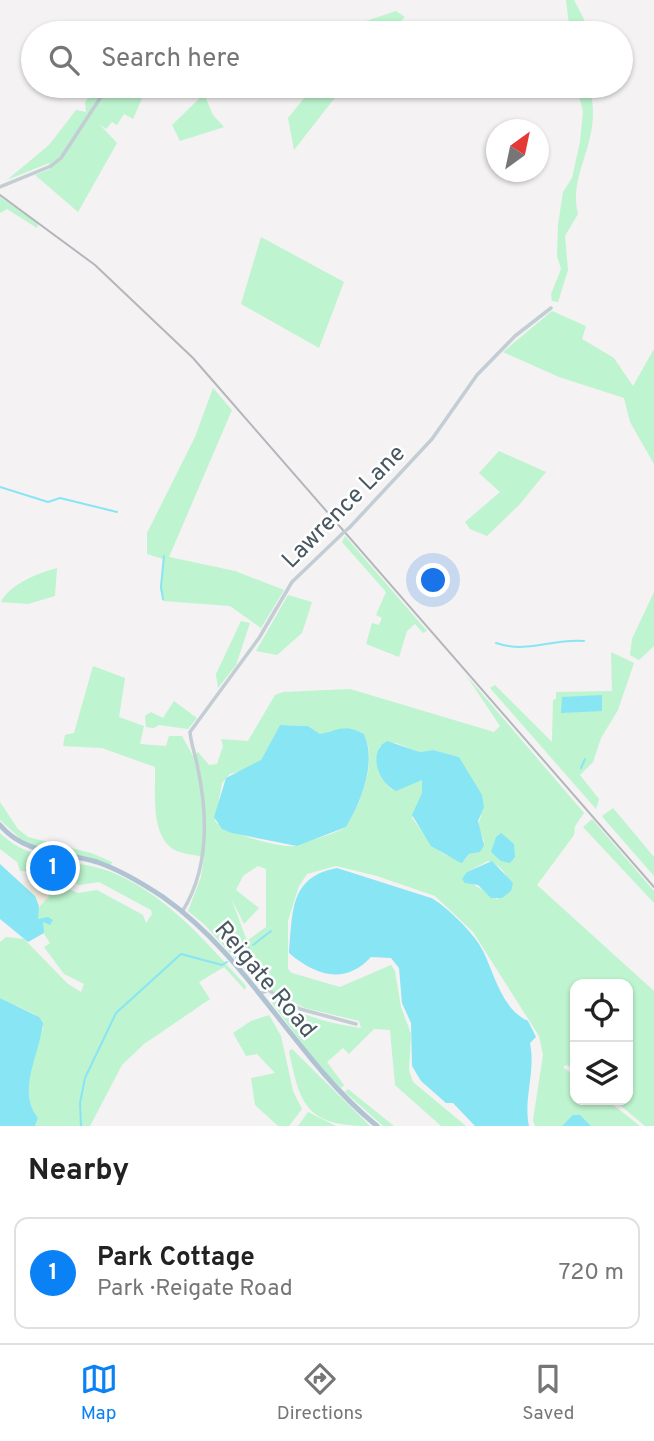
<!DOCTYPE html>
<html lang="en">
<head>
<meta charset="utf-8">
<style>
	body { margin:0; font-family:Overpass,sans-serif; background:#f2f2f2; color:#222 }
	.controls { position:absolute; right:21px; bottom:21px; display:grid; overflow:hidden; border-radius:14px; box-shadow:0 2px 5px #0004 }
	.controls button { width:63px; height:63px; display:grid; place-items:center; padding:0; border:0; border-bottom:2px solid #e0e0e0; background:#fff; color:#222; font:35px sans-serif }
	.compass { position:absolute; left:486px; top:119px; width:63px; height:63px; border-radius:50%; background:#fff; box-shadow:0 2px 5px #0004; rotate:33deg }
	.you { position:absolute; left:434px; top:581px; width:24px; height:24px; margin:-18px; border:5px solid #fff; border-radius:50%; background:#1a73e8; box-shadow:0 0 0 10px #1a73e833 }
	.badge { display:grid; place-items:center; width:46px; height:46px; border-radius:50%; background:#0a82f5; color:#fff; font-size:23px; font-weight:700 }
	.pin { position:absolute; translate:-50% -50%; border:4px solid #fff; box-shadow:0 2px 7px #0006 }
	.list { margin:0; padding:0; list-style:none }
	h2 { display:flex; justify-content:space-between; align-items:center; height:91px; margin:0; padding:0 28px; font-size:30px }
	h2 small { font-size:23px; font-weight:400; color:#767676 }
	.list li { display:grid; grid-template-columns:46px 1fr auto; gap:21px; align-items:center; box-sizing:border-box; height:112px; margin:0 14px 14px; padding:0 14px; border:2px solid #e0e0e0; border-radius:14px }
	.list b { display:block; font-size:26px; white-space:nowrap }
	.list p { margin:0; font-size:23px; white-space:nowrap; color:#767676 }
	.list em { font-size:23px; font-style:normal; color:#767676 }
	.icon { flex:none; width:38px; height:38px; fill:none; stroke:currentColor; stroke-width:2; stroke-linecap:round; stroke-linejoin:round }
	.map { position:relative; flex:none; width:654px; height:1126px; overflow:hidden }
	.search { position:absolute; background:#fff; box-shadow:0 2px 5px #0004; left:21px; right:21px; top:21px; height:77px; display:flex; align-items:center; gap:18px; box-sizing:border-box; padding:0 24px; border-radius:38px; color:#767676; font-size:26px }
	.sheet { height:217px; background:#fff }
	nav { display:flex; justify-content:space-around; align-items:center; box-sizing:border-box; height:98px; border-top:2px solid #e0e0e0; background:#fff; font-size:19px; color:#767676 }
	nav a { display:grid; justify-items:center; gap:4px }
	nav .on { color:#0a82f5 }
	.map>svg:first-child { display:block }
	.green { fill:#bef4cf; fill-rule:evenodd }
	.sand { fill:#f5eee2 }
	.water { fill:#88e5f4 }
	.lines { fill:none; stroke-linecap:round; stroke-linejoin:round }
	.stream { stroke:#88e5f4; stroke-width:2 }
	.street { stroke:#c2cdd4; stroke-width:3.5 }
	.primary { stroke:#b0c3d2; stroke-width:5 }
	.rail { stroke:#b3b7bc; stroke-width:2 }
	.street-bridge { stroke:#c2cdd4; stroke-width:3.5 }
	.labels { text-anchor:middle; stroke-width:5; stroke-linejoin:round; paint-order:stroke }
	.street-label { font-size:24px; fill:#485761; stroke:#fff }
</style>
</head>
<body>
<div class="map">
<svg width="654" height="1126" viewBox="0 0 654 1126">
	<rect width="100%" height="100%" fill="#f4f2f2"/>
	<!-- green -->
	<path class="green" d="M 566,0 L 574,0 L 584,19 L 584,33 L 570,33 Z
		M 396,11 L 405,17 L 389,33 L 356,33 L 366,21 Z
		M 97,86 L 142,86 L 146,89 L 133,119 L 124,114 L 117,125 L 112,122 L 106,129 L 99,124 L 117,143 L 78,212 L 35,175 L 50,169 L 49,163 L 7,180 L 49,145 L 76,110 L 86,112 L 85,102 Z
		M 314,86 L 344,86 L 294,150 L 288,118 Z
		M 576,86 L 589,86 C 605,139 567,172 578,214 L 565,236 L 568,270 L 558,302 L 552,301 L 551,294 L 561,269 L 557,256 L 558,225 L 563,192 L 572,178 L 580,142 L 583,111 Z
		M 204,94 L 213,115 L 224,127 L 180,141 L 172,125 Z
		M 0,197 L 38,223 L 37,228 L 7,209 L 0,213 Z
		M 261,237 L 344,282 L 319,348 L 241,304 Z
		M 552,311 L 586,326 L 582,339 L 614,358 L 633,386 L 654,349 L 654,464 L 630,422 L 624,398 L 559,377 L 503,352 Z
		M 213,388 L 232,410 L 169,557 L 235,571 L 284,590 L 261,628 L 230,606 L 163,601 L 160,588 L 163,559 L 147,554 L 147,533 L 195,437 Z
		M 499,451 L 546,472 L 520,504 L 487,536 L 470,529 L 465,522 L 500,492 L 479,473 Z
		M 345,536 L 427,631 L 423,633 L 415,624 L 407,631 L 399,657 L 366,644 L 372,623 L 379,625 L 382,618 L 376,615 L 386,592 L 342,542 Z
		M 57,568 L 55,596 L 28,604 L 1,602 C 10,584 38,573 57,568 Z
		M 654,592 L 654,646 L 639,660 L 630,655 L 632,639 Z
		M 288,595 L 312,602 L 302,633 L 277,655 L 256,651 Z
		M 241,621 L 250,623 L 236,665 L 218,688 L 216,674 Z
		M 611,652 L 634,663 L 618,710 L 601,738 L 593,762 L 580,775 L 599,799 L 596,809 L 490,688 L 495,685 L 552,742 L 553,700 L 556,699 L 556,692 L 612,691 Z
		M 93,666 L 125,678 L 119,717 L 144,726 L 140,744 L 166,746 L 169,736 L 182,736 L 193,756 L 198,752 L 209,765 L 217,764 L 223,746 L 221,739 L 248,741 L 275,695 L 283,692 L 350,689 L 494,732 L 500,726 L 466,675 L 584,813 L 575,826 L 574,835 L 537,885 L 654,991 L 654,1126 L 645,1126 L 614,1100 L 628,1100 L 628,984 L 575,984 L 575,1070 L 567,1065 L 563,1067 L 575,1076 L 575,1100 L 607,1100 L 640,1126 L 535,1126 L 533,1120 L 543,1055 L 539,1036 L 473,932 L 435,896 L 377,876 L 336,866 L 307,874 L 299,886 L 288,921 L 288,969 L 292,973 L 340,987 L 391,965 L 395,971 L 401,1007 L 411,1034 L 409,1070 L 413,1082 L 466,1126 L 441,1126 L 395,1085 L 390,1030 L 374,1029 L 349,1054 L 343,1048 L 327,1062 L 344,1085 L 341,1088 L 315,1061 L 270,1000 L 274,997 C 301,1017 329,1023 361,1028 L 359,1021 L 305,1008 L 258,984 L 205,925 L 188,911 L 201,877 L 204,857 C 196,855 185,854 177,851 C 149,839 156,790 155,767 L 102,748 L 63,746 L 65,735 L 74,733 ZM 280,725 L 308,726 L 320,734 C 340,732 342,723 364,734 C 378,762 361,802 346,827 C 333,835 313,839 299,845 C 287,851 223,832 215,821 L 222,783 L 230,774 L 251,768 L 261,760 ZM 396,743 L 420,752 L 433,750 L 459,757 L 481,816 L 478,825 L 484,841 L 480,852 L 469,854 L 465,860 C 436,858 428,838 412,818 L 422,793 L 422,780 L 392,790 C 379,778 372,763 380,746 ZM 488,861 C 501,864 511,879 511,891 L 497,899 L 471,883 L 467,872 ZM 258,866 L 266,869 L 266,927 L 247,941 L 231,898 L 244,924 L 259,908 L 236,890 L 243,876 Z
		M 174,701 L 197,718 L 188,729 L 159,725 L 154,728 L 146,727 L 145,716 L 151,712 L 163,718 Z
		M 0,802 L 18,829 L 28,837 L 91,853 L 112,862 L 111,865 L 34,845 L 22,840 L 0,820 Z
		M 613,808 L 654,857 L 654,876 L 605,820 L 602,816 Z
		M 592,819 L 654,891 L 654,903 L 583,827 Z
		M 0,833 C 32,865 77,857 116,874 C 170,898 208,944 246,986 L 245,990 L 224,967 L 199,982 L 210,999 L 144,1044 L 122,1065 L 90,1126 L 35,1126 L 38,1118 C 18,1093 35,1056 43,1028 L 34,1014 L 0,998 L 0,942 L 6,937 L 24,939 L 68,984 L 81,992 L 84,984 L 64,974 L 44,947 L 50,943 L 34,918 L 48,890 L 45,883 L 50,881 L 78,893 L 97,890 L 143,915 L 146,923 L 152,914 L 151,910 L 99,882 L 79,885 L 39,872 L 20,871 L 17,862 L 0,849 Z
		M 269,1015 L 281,1036 L 293,1091 L 302,1109 L 289,1126 L 278,1126 L 255,1105 L 251,1078 L 275,1073 L 257,1054 L 246,1056 L 233,1033 L 251,1021 Z
		M 292,1049 L 370,1126 C 307,1126 300,1106 289,1051 Z
		M 348,1089 L 394,1126 L 383,1126 L 345,1092 Z
		M 308,1112 L 336,1126 L 298,1126 Z"/>
	<!-- sand -->
	<path class="sand" d="M 27,881 L 45,883 L 49,897 L 36,910 L 23,882 Z"/>
	<!-- water -->
	<path class="water" d="M 602,695 L 602,711 L 561,713 L 562,697 Z
		M 280,725 L 308,726 L 320,734 C 340,731 342,723 364,734 C 377,763 361,802 346,827 L 297,846 L 232,833 L 222,829 L 214,817 L 226,778 L 261,760 Z
		M 387,741 L 420,752 L 433,750 L 459,757 L 482,795 L 484,807 L 478,821 L 484,845 L 480,852 L 469,854 L 462,863 L 459,862 L 431,846 L 412,815 L 422,793 L 422,780 L 396,791 C 378,783 367,752 387,741 Z
		M 501,833 L 514,844 L 515,857 L 510,863 L 501,861 L 491,852 L 496,837 Z
		M 492,861 L 513,883 L 511,891 L 502,898 L 491,898 L 478,885 L 465,883 L 462,879 L 467,872 Z
		M 0,864 L 35,896 L 39,906 L 38,919 L 48,917 L 53,920 L 50,925 L 43,922 L 44,933 L 28,942 L 0,919 Z
		M 337,868 L 431,898 C 444,904 471,931 479,944 C 494,968 499,1008 528,1021 L 536,1037 L 530,1043 C 536,1071 523,1099 529,1126 L 475,1126 L 453,1103 L 446,1103 L 421,1081 L 412,1066 L 411,1023 L 402,1003 L 399,968 L 391,958 L 371,957 C 345,985 316,976 289,953 C 293,912 289,877 337,868 Z
		M 0,998 L 39,1017 L 43,1023 C 40,1054 16,1090 38,1118 L 35,1126 L 0,1126 Z
		M 573,1115 L 580,1115 L 591,1126 L 562,1126 Z"/>
	<g class="lines">
		<!-- stream -->
		<path class="stream" d="M 0,487 L 48,502 L 60,498 L 117,512
			M 163,599 L 161,587 L 164,556
			M 496,643 C 528,654 553,638 584,641
			M 581,768 L 585,759
			M 253,945 L 271,931
			M 236,957 L 249,948
			M 81,1126 L 80,1103 L 85,1078 L 116,1013 L 181,954 L 222,965 L 227,962"/>
		<!-- street -->
		<path class="street" d="M 0,187 L 51,166 L 61,158 L 108,86
			M 350,527 L 432,439 L 477,375 L 515,336 L 551,308
			M 182,912 C 209,869 208,817 198,769 C 196,756 191,745 190,732 L 259,638 L 292,582 L 343,533
			M 260,994 L 268,990 L 300,1009 L 356,1024"/>
		<!-- primary -->
		<path class="primary" d="M 0,825 C 25,855 62,851 97,862 C 120,870 142,883 163,897 C 250,958 295,1059 377,1126"/>
		<!-- rail -->
		<path class="rail" d="M 0,195 L 95,265 L 193,358 L 654,887"/>
		<!-- street-bridge -->
		<path class="street-bridge" d="M 343,533 L 350,527"/>
	</g>
	<g class="labels">
		<!-- street labels -->
		<g class="street-label">
			<text transform="translate(343 506) rotate(-45)" y="8">Lawrence Lane</text>
			<text transform="translate(266 979) rotate(50)" y="8">Reigate Road</text>
		</g>
	</g>
</svg>
<div class="controls">
<button><svg class="icon" aria-label="locate" viewBox="0 0 24 24"><circle cx="12" cy="12" r="6"/><path d="M12 2v4M12 18v4M2 12h4M18 12h4"/></svg></button>
<button><svg class="icon" aria-label="layers" viewBox="0 0 24 24"><path d="M12 4l9 5-9 5-9-5zM3 14l9 5 9-5"/></svg></button>
</div>
<svg class="compass" viewBox="-18 -18 36 36"><path d="M0-13l5 13h-10z" fill="#e53935"/><path d="M0 13l5-13h-10z" fill="#767676"/></svg>
<div class="you"></div>
<div class="pin badge" style="left:53px;top:868px">1</div>
<div class="search"><svg class="icon" aria-label="search" viewBox="0 0 24 24"><circle cx="10" cy="10" r="6"/><path d="M15 15l6 6"/></svg>Search here</div>
</div>
<section class="sheet">
<h2>Nearby<small></small></h2>
<ul class="list">
<li><span class="badge">1</span><div><b>Park Cottage</b><p>Park · Reigate Road</p></div><em>720 m</em></li>
</ul>
</section>
<nav>
<a class="on"><svg class="icon" aria-label="map" viewBox="0 0 24 24"><path d="M3 6l6-2 6 2 6-2v14l-6 2-6-2-6 2zM9 4v14M15 6v14"/></svg>Map</a>
<a><svg class="icon" aria-label="directions" viewBox="0 0 24 24"><path d="M12 3l9 9-9 9-9-9zM9 14v-3h6M13 9l2 2-2 2"/></svg>Directions</a>
<a><svg class="icon" aria-label="saved" viewBox="0 0 24 24"><path d="M7 4h10v16l-5-4-5 4z"/></svg>Saved</a>
</nav>
</body>
</html>
